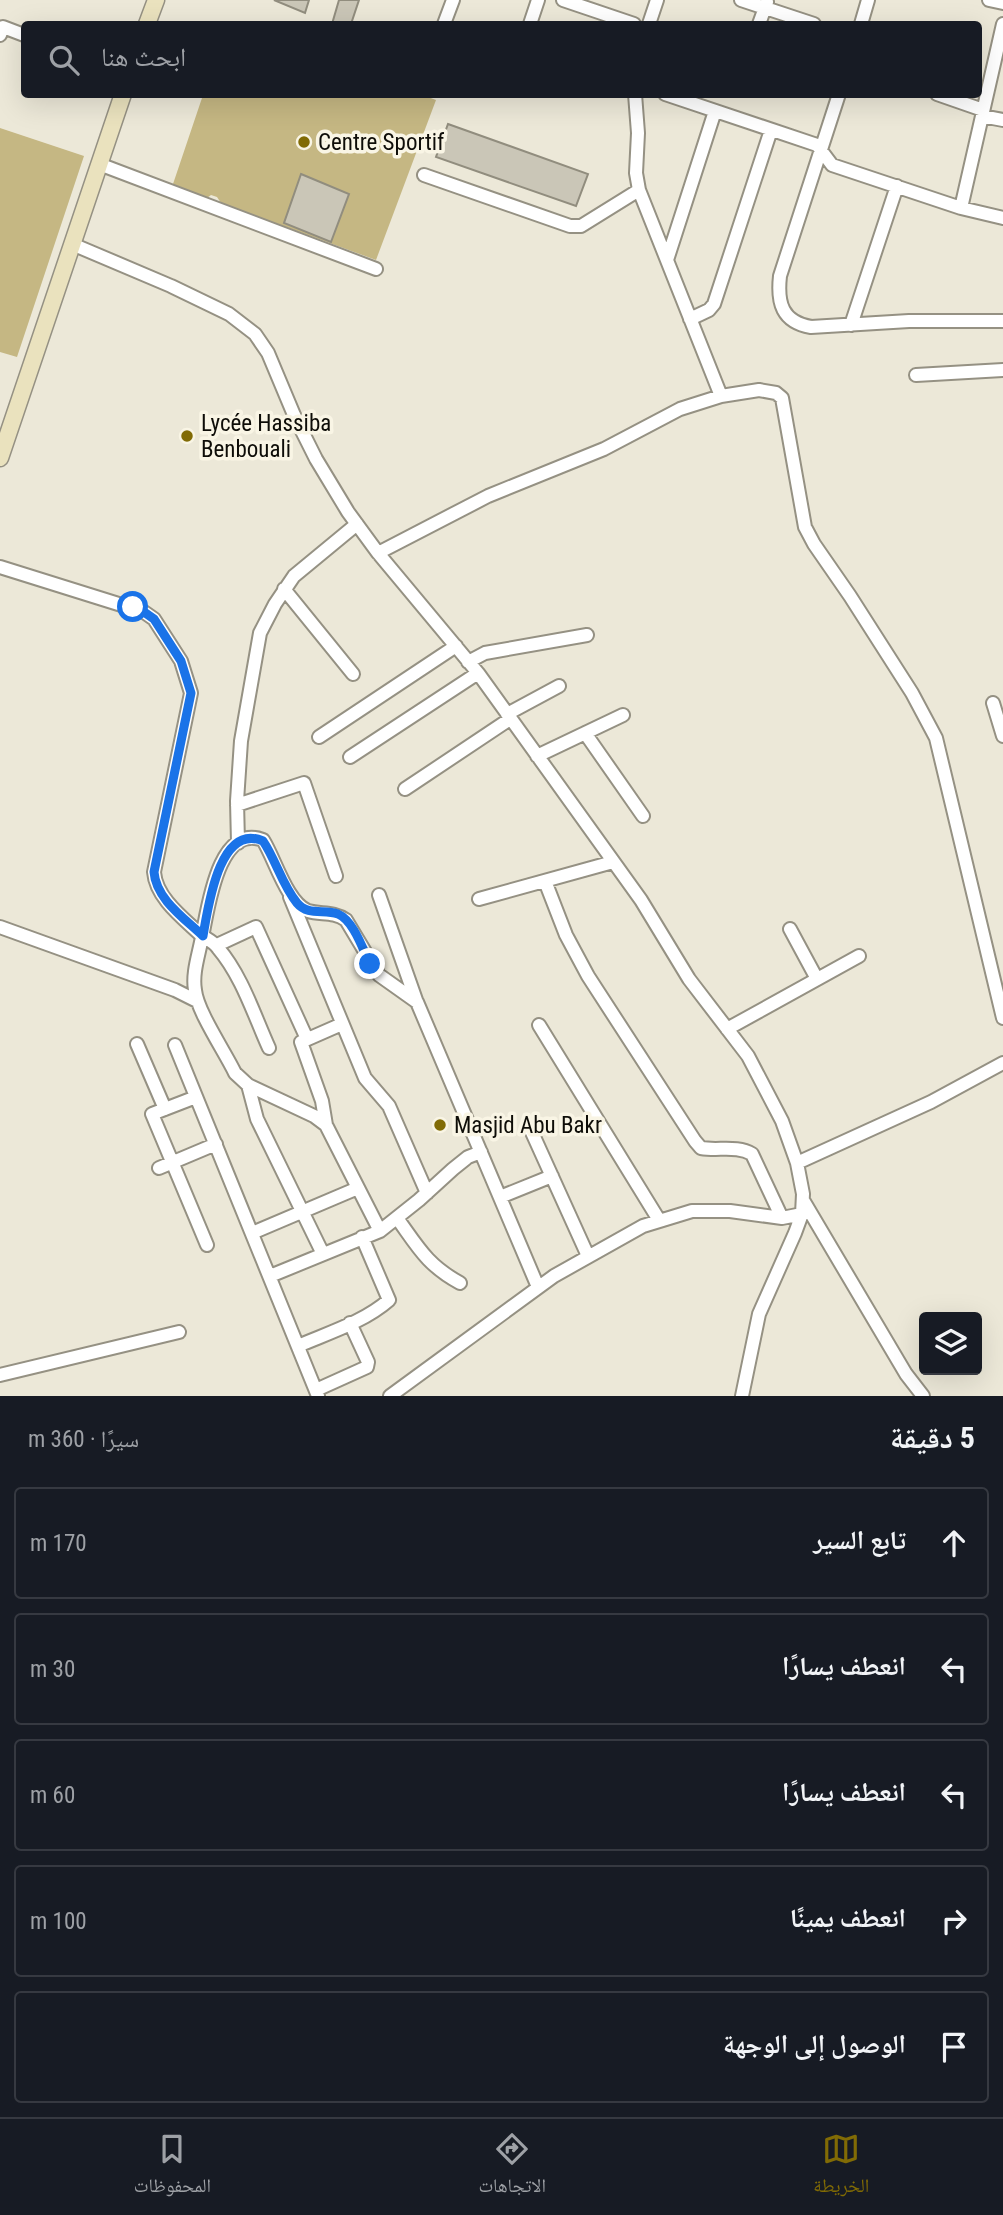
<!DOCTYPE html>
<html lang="ar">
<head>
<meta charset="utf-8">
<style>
	body { margin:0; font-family:"Roboto Condensed","Noto Naskh Arabic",sans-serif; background:#242831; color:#f1f3f6; direction:rtl }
	.controls { position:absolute; right:21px; bottom:21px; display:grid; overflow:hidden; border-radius:7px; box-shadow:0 7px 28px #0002 }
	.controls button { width:63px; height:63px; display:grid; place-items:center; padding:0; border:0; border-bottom:2px solid #363941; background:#171b24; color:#f1f3f6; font:35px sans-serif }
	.stop { position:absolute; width:21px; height:21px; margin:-16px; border:5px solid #1a73e8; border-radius:50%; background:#fff }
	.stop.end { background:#1a73e8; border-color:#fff; box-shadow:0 2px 7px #0008 }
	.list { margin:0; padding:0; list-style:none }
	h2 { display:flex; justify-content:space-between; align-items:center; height:91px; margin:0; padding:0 28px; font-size:30px }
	h2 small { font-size:23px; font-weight:400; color:#9ea1a6 }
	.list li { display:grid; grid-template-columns:46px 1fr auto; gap:21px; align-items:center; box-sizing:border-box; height:112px; margin:0 14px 14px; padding:0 14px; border:2px solid #363941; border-radius:7px }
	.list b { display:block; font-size:26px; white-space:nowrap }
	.list em { font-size:23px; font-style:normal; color:#9ea1a6 }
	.icon { flex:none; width:38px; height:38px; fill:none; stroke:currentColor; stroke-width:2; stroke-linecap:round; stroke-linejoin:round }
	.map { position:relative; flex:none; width:1003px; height:1396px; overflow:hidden; direction:ltr }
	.search { position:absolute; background:#171b24; box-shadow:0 7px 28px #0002; left:21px; right:21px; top:21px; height:77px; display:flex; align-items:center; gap:18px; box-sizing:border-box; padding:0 24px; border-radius:7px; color:#9ea1a6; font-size:26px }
	.sheet { height:721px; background:#171b24 }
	nav { display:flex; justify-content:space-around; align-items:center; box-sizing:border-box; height:98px; border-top:2px solid #363941; background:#171b24; font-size:19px; color:#9ea1a6 }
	nav a { display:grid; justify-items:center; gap:4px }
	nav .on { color:#816b05 }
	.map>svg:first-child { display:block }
	.green { fill:#c5b783 }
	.building { fill:#cac6b7; stroke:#918d7e; stroke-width:2 }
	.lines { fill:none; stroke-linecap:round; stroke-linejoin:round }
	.street-casing { stroke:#959183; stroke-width:16 }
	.secondary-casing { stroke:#959183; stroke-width:19 }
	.street { stroke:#fff; stroke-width:12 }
	.secondary { stroke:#eae2be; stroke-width:16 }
	.route { stroke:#1a73e8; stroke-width:9 }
	.poi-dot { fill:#816b05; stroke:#f9f5e5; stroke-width:2.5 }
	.labels { text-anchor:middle; stroke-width:7; stroke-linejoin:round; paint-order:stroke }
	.poi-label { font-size:23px; fill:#0e0d08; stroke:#f9f5e5; text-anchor:start }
</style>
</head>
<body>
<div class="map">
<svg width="1003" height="1396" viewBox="0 0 1003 1396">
	<rect width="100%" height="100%" fill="#ece8d8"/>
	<!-- green -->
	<path class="green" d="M 420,94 L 436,100 L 376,260 L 221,203 L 217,197 L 211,195 L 207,198 L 173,184 L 203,95 Z
		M 0,128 L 84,156 L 17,357 L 0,352 Z"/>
	<!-- building -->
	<path class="building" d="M 274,0 L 309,0 L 305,13 Z
		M 339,0 L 359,0 L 351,24 L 332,24 Z
		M 448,124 L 588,174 L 576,206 L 436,157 Z
		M 301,174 L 349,194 L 331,242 L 284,223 Z"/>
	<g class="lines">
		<defs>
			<path id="street" d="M 563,0 L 634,24
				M 741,0 L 814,24
				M 989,0 L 1003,3
				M 444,24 L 453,0
				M 530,24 L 538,0
				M 649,24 L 657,0
				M 759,24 L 767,2
				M 861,24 L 868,0
				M 0,35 L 3,27 L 24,35
				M 635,94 L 638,133 L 636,173 L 639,190 L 721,396
				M 665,94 L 817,145 L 832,165 L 961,208 L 1003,218
				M 839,94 L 780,276 C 777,303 782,322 811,327 L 909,321 L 1003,321
				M 937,94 L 983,110
				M 982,116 L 1003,120
				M 99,164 L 376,269
				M 424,175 L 570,226 L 581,226 L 639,190
				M 961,208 L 1003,24
				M 72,244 L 171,286 L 229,314 L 255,334 L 268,353 L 294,415 L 316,459 L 348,512 L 378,553 L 478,673 L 641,900 L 689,979 L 748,1056 L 782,1121 L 797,1163 L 803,1194 L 802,1214 L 795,1233 L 759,1314 L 742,1396
				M 667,260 L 715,111
				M 690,319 L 709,310 L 714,304 L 771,130
				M 851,325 L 897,186
				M 916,375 L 1003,370
				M 378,553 L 488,496 L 604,449 L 680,409 L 721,396 L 759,390 L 776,393 L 782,398 L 805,527 L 814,544 L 850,596 L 912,693 L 936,738 L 1003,1018
				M 0,567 L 144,612 L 154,619 L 181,661 L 191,693 L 154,872 C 156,898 183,918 201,935 C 207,939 214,942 218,948 C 242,976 254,1015 269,1048
				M 284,589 L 353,674
				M 468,662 L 485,653 L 587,635
				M 993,703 L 1003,736
				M 507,714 L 559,686
				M 585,733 L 643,816
				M 319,737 L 456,646
				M 537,756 L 623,715
				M 350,757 L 478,673
				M 405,789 L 510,719
				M 237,805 L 304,783 L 336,876
				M 238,843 L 237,801 L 241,741 L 260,633 L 275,604 L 294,576 L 357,524
				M 545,881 L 566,935 L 588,976 L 695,1141 L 701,1148 C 718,1151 737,1145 752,1154 L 782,1218
				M 379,895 L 416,1000
				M 290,897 L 365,1078 L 389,1106 L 427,1193
				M 479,899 L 613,862
				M 0,927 L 175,990 L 197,1001
				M 790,929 L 817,979
				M 217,945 L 256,927 L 307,1039
				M 539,1025 L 659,1220
				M 727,1029 L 859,956
				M 137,1044 L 165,1109
				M 175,1045 L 318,1396
				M 248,1085 L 257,1119 L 323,1254
				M 196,1097 L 152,1114 L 207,1245
				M 326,1125 L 322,1101 L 301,1042 L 342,1024
				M 530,1128 L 588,1256
				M 797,1163 L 931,1102 L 1003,1063
				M 159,1168 L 216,1144
				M 500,1197 L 552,1176
				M 803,1200 L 906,1374 L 923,1396
				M 397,1218 C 418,1247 427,1265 460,1283
				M 380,1231 L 326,1125 L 314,1116 L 248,1085 L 235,1073 C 225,1052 197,1011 195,990 C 192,973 199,954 202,937 C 208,909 218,823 263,840 C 275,859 287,903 308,911 C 321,915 333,911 346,920 L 379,975 L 417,1002 L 538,1287
				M 252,1233 L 358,1188
				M 270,1276 L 380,1231 L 419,1200 L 453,1169 L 468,1157 L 481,1152
				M 298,1346 C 328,1333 364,1322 389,1300 L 362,1237
				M 0,1375 L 179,1332
				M 316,1390 L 367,1367 L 368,1362 L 350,1323
				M 390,1396 L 554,1276 L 643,1226 L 692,1211 L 730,1211 L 782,1218 L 802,1214"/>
			<path id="secondary" d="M 147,24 L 156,0
				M 0,458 L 123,94"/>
		</defs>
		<!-- street casing -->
		<use href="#street" class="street-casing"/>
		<!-- secondary casing -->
		<use href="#secondary" class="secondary-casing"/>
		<!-- street -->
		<use href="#street" class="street"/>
		<!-- secondary -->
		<use href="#secondary" class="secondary"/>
	</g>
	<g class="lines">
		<!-- route -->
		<path class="route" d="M 133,607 L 144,612 L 154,619 L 181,661 L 191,693 L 154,872 C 156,899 184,918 203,936 C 208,908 219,822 263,841 C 276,860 282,885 297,903 C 308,916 324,909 338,914 C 354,921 363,950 370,964"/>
	</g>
	<!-- markers -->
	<g class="poi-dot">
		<circle cx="304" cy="142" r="7"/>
		<circle cx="187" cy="436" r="7"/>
		<circle cx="440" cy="1125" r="7"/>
	</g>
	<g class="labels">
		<!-- poi labels -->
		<g class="poi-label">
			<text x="318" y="150">Centre Sportif</text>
			<text x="201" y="431">Lycée Hassiba<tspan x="201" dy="26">Benbouali</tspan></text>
			<text x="454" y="1133">Masjid Abu Bakr</text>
		</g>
	</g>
</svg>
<div class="controls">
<button><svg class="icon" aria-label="layers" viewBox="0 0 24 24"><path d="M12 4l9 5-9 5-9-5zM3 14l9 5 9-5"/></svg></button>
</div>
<div class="stop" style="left:133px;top:607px"></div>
<div class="stop end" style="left:370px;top:964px"></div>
<div class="search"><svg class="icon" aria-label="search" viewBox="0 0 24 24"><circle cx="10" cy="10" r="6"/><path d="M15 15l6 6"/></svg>ابحث هنا</div>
</div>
<section class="sheet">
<h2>5 دقيقة<small>سيرًا · 360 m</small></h2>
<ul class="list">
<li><svg class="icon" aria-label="ahead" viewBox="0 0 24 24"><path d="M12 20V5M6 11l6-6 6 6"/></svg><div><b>تابع السير</b></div><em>170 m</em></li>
<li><svg class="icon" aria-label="left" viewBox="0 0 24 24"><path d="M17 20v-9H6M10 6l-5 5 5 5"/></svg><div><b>انعطف يسارًا</b></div><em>30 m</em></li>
<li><svg class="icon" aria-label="left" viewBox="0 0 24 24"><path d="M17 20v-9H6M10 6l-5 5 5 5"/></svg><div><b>انعطف يسارًا</b></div><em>60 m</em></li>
<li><svg class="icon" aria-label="right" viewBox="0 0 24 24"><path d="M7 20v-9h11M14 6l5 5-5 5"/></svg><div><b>انعطف يمينًا</b></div><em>100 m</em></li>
<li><svg class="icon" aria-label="arrive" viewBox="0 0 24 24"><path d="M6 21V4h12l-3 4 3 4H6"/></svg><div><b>الوصول إلى الوجهة</b></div></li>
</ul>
</section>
<nav>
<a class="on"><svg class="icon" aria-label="map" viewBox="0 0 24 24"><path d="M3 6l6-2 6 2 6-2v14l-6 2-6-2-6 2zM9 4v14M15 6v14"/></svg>الخريطة</a>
<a><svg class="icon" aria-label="directions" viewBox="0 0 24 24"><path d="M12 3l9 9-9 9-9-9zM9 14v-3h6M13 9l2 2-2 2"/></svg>الاتجاهات</a>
<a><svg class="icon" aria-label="saved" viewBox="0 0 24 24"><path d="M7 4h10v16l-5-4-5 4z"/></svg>المحفوظات</a>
</nav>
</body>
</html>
